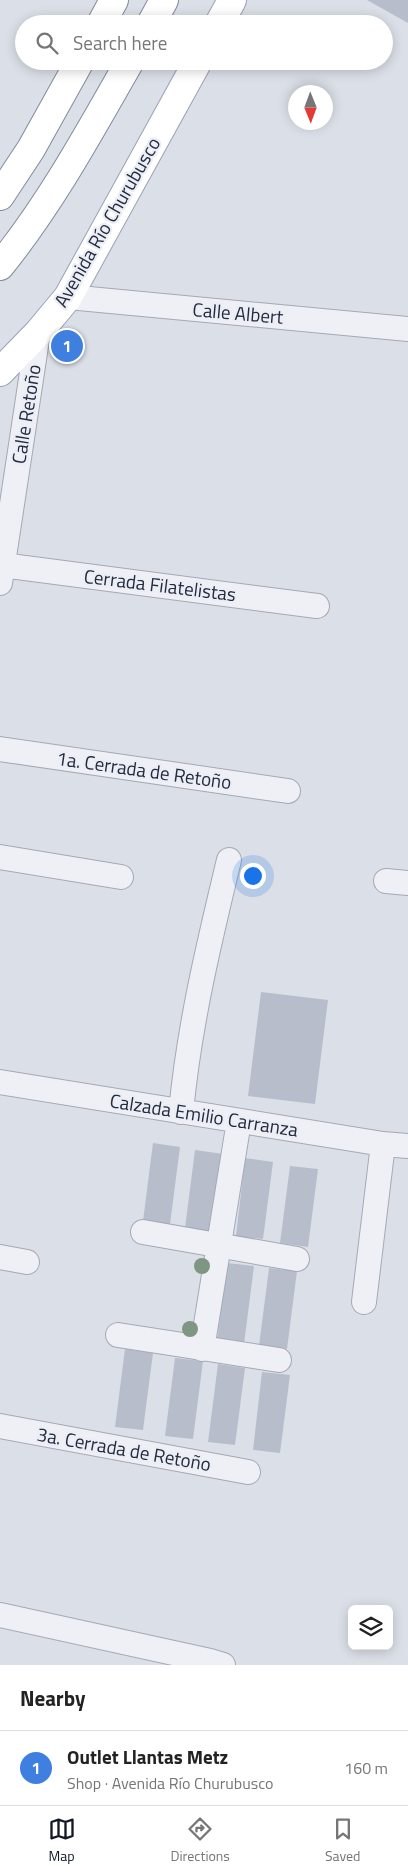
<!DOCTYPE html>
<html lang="en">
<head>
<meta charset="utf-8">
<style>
	body { margin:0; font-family:"Titillium Web",sans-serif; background:#f6f6f6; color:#222 }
	.controls { position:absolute; right:15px; bottom:15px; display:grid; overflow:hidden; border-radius:8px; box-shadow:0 2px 12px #0003 }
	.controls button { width:45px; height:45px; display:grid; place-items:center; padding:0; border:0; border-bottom:1px solid #e0e0e0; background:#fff; color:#222; font:25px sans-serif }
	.compass { position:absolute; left:288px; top:85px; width:45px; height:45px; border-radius:50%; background:#fff; box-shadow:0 2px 12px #0003; rotate:179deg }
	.you { position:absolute; left:252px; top:875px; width:18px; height:18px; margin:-12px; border:4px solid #fff; border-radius:50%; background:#1a73e8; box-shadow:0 0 0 8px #1a73e833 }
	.badge { display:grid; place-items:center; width:32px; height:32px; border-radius:50%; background:#111827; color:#fff; font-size:16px; font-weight:700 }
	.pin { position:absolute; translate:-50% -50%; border:2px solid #fff; box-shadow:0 1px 5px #0006 }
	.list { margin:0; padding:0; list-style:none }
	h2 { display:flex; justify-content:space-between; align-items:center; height:65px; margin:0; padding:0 20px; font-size:21px }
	h2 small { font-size:16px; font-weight:400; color:#767676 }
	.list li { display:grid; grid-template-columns:32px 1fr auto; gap:15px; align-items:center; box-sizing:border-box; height:75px; padding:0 20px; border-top:1px solid #e0e0e0 }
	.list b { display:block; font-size:19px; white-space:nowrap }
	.list p { margin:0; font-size:16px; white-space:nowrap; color:#767676 }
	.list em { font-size:16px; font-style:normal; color:#767676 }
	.icon { flex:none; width:28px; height:28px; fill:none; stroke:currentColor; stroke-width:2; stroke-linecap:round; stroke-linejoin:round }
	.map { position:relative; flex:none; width:408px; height:1665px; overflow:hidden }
	.search { position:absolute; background:#fff; box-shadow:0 2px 12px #0003; left:15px; right:15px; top:15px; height:55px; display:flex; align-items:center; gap:12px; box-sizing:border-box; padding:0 18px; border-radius:28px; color:#767676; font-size:19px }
	.sheet { height:140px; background:#fff }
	nav { display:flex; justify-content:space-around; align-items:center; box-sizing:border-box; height:70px; border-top:1px solid #e0e0e0; background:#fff; font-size:14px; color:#767676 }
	nav a { display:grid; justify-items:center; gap:2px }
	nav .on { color:#111827 }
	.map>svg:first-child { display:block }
	.building { fill:#b8bdcb }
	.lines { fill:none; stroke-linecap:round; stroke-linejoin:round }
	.minor-casing { stroke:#a4a9b5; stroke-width:26 }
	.major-casing { stroke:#9aa1b4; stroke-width:30 }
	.highway-casing { stroke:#818a9f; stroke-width:30 }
	.minor { stroke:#eef0f5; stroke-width:24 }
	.major { stroke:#fff; stroke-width:28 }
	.highway { stroke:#fff; stroke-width:28 }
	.tree { fill:#7f9782 }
	.labels { text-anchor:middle; stroke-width:4.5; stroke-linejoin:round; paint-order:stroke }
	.street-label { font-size:19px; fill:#242b3f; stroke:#ebeef5 }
</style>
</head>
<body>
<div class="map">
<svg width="408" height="1665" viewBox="0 0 408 1665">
	<rect width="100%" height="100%" fill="#dbdfe7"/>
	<!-- building -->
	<path class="building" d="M 367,0 L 408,0 L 408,23 Z
		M 261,992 L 328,1000 L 315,1104 L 248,1096 Z
		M 153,1143 L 180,1147 L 170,1224 L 143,1221 Z
		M 195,1150 L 223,1154 L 213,1231 L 185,1228 Z
		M 245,1158 L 273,1162 L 263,1239 L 236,1236 Z
		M 290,1166 L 318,1169 L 308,1247 L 280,1243 Z
		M 227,1263 L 254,1266 L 244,1344 L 217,1341 Z
		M 269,1268 L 297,1271 L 287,1349 L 259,1346 Z
		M 125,1349 L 153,1353 L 143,1430 L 115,1427 Z
		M 175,1358 L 203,1361 L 193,1439 L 165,1436 Z
		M 218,1364 L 245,1368 L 235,1445 L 208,1442 Z
		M 262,1372 L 290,1375 L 280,1453 L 253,1450 Z"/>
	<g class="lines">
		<defs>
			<path id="minor" d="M 68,297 L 408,329
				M 2,565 L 317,606
				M 0,583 L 38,333
				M 0,749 L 288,791
				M 0,857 L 121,877
				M 386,881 L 408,883
				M 0,1082 L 383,1144 L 408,1146
				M 181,1112 C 189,1026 209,943 229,860
				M 143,1232 L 297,1259
				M 0,1257 L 27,1262
				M 364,1302 L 383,1144
				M 118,1335 L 279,1360
				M 202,1349 L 239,1121
				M 0,1426 L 248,1472
				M 0,1615 L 210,1661 L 223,1665"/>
			<path id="major" d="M 219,24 L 232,0
				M 0,372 L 38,333 L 68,297 L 198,61"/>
			<path id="highway" d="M 101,24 L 114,0
				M 151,24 L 164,0
				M 0,196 L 31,149 L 80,61
				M 0,266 C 51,203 90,131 130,61"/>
		</defs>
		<!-- minor casing -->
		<use href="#minor" class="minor-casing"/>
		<!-- major casing -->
		<use href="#major" class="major-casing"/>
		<!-- highway casing -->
		<use href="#highway" class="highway-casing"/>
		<!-- minor -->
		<use href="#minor" class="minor"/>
		<!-- major -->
		<use href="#major" class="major"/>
		<!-- highway -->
		<use href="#highway" class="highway"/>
	</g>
	<!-- trees -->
	<g class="tree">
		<circle cx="202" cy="1266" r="8"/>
		<circle cx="190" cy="1329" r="8"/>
	</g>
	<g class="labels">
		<!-- street labels -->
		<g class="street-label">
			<text transform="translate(107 222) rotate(-60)" y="7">Avenida Río Churubusco</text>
			<text transform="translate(238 313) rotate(5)" y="7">Calle Albert</text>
			<text transform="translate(26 414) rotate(-81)" y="7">Calle Retoño</text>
			<text transform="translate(160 585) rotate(7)" y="7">Cerrada Filatelistas</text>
			<text transform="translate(144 770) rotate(8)" y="7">1a. Cerrada de Retoño</text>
			<text transform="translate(204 1115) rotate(9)" y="7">Calzada Emilio Carranza</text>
			<text transform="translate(124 1449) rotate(10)" y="7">3a. Cerrada de Retoño</text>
		</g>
	</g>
</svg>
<div class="controls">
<button><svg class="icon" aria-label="layers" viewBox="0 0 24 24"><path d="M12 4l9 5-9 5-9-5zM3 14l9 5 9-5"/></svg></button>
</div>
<svg class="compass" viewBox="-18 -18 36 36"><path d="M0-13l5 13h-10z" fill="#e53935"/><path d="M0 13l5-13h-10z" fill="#767676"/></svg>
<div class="you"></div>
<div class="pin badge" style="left:67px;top:346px;background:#3f7fe0">1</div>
<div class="search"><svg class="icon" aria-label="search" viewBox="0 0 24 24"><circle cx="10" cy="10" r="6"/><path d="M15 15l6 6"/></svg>Search here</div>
</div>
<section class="sheet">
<h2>Nearby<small></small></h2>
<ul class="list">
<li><span class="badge" style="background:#3f7fe0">1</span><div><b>Outlet Llantas Metz</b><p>Shop · Avenida Río Churubusco</p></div><em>160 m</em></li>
</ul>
</section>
<nav>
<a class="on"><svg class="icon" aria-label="map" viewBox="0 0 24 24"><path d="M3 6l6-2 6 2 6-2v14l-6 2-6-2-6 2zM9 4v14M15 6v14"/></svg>Map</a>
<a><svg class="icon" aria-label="directions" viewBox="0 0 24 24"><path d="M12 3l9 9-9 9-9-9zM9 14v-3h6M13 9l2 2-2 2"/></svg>Directions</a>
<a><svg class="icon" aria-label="saved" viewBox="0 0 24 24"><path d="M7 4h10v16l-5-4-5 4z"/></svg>Saved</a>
</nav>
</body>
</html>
